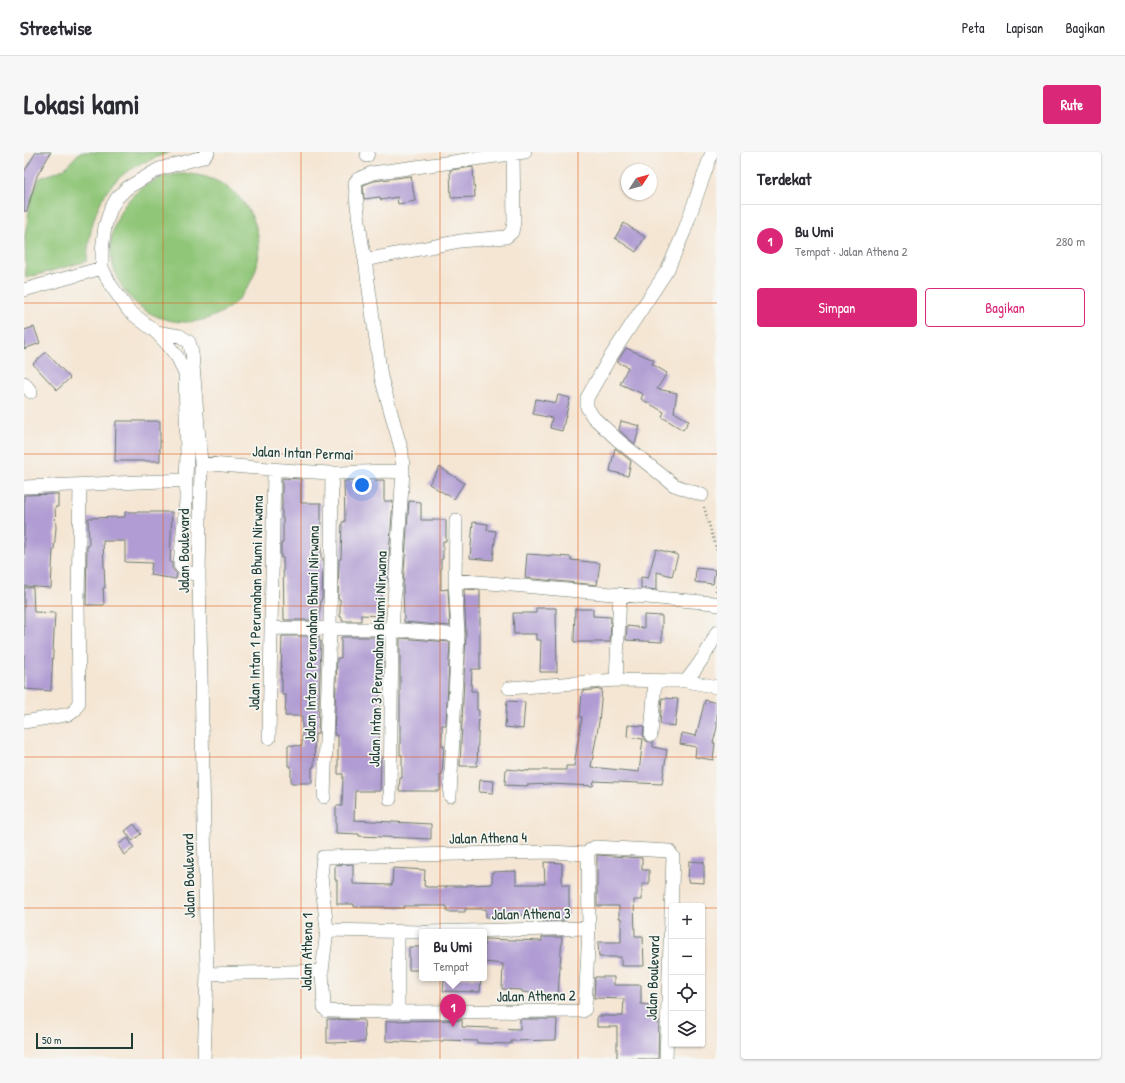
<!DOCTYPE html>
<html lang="id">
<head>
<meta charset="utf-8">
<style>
	body { margin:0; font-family:"Patrick Hand",sans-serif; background:#f7f7f7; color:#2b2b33 }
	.controls { position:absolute; right:12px; bottom:12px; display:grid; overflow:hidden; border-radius:4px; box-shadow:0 1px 3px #0004 }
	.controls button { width:36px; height:36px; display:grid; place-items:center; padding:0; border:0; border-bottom:1px solid #e1e1e2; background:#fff; color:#2b2b33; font:20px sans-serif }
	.compass { position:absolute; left:597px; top:12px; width:36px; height:36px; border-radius:50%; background:#fff; box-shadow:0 1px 3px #0004; rotate:54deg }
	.scale { position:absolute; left:12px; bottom:10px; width:97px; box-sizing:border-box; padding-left:4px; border:2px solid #1f3d34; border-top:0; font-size:11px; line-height:14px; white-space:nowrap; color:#1f3d34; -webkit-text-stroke:3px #f6f6f2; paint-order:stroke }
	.you { position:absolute; left:338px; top:333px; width:14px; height:14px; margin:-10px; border:3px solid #fff; border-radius:50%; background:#1a73e8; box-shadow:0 0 0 6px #1a73e833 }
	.badge { display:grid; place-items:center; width:26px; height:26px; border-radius:50%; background:#db2777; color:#fff; font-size:13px; font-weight:700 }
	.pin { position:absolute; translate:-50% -33px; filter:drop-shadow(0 1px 2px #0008) }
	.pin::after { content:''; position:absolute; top:21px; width:14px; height:12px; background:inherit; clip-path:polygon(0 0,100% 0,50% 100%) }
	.popup { position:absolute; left:395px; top:777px; width:68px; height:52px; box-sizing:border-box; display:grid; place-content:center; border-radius:4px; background:#fff; filter:drop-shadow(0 1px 3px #0005); font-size:13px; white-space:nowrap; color:#7c7c81 }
	.popup b { font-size:15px; color:#2b2b33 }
	.popup::after { content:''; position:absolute; left:50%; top:100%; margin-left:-8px; border:8px solid transparent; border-top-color:#fff }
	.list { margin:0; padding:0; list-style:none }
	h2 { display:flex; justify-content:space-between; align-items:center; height:52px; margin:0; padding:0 16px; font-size:17px }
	h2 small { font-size:13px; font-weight:400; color:#7c7c81 }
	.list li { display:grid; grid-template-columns:26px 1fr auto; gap:12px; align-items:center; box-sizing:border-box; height:72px; padding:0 16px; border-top:1px solid #e1e1e2 }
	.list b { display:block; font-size:15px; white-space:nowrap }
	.list p { margin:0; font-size:13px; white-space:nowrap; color:#7c7c81 }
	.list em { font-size:13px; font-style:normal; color:#7c7c81 }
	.actions { display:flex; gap:8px; padding:12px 16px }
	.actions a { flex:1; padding:9px 0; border:1px solid #db2777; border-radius:4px; text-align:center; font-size:14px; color:#db2777 }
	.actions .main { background:#db2777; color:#fff }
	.icon { flex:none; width:22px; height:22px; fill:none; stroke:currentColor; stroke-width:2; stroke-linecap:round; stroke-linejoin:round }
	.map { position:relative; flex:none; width:693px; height:907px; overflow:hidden; border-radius:4px }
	header { display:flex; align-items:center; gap:24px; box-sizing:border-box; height:56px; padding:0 20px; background:#fff; border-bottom:1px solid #e1e1e2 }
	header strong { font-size:19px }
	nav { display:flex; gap:22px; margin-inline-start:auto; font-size:14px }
	.intro { display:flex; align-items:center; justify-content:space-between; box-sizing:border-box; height:96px; padding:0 24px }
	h1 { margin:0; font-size:28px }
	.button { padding:10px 18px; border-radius:4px; background:#db2777; color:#fff; font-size:14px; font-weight:700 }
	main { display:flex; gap:24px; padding:0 24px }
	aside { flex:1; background:#fff; border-radius:4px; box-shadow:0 1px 3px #0004 }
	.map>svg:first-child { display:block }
	.green { fill:#90c678; stroke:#588256 }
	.building { fill:#b19dd3 }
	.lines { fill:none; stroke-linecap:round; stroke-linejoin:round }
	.minor-casing { stroke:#6a786c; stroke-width:14 }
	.path { stroke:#6a786c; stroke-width:2.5; stroke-dasharray:1 3; stroke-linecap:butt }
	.minor { stroke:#fff; stroke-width:13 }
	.grid { fill:none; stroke:#de580e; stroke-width:1; stroke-opacity:0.55 }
	.labels { text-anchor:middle; stroke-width:3.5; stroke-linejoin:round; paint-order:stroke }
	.street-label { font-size:15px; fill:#1f3d34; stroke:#f6f6f2 }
</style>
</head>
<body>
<header>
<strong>Streetwise</strong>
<nav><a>Peta</a><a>Lapisan</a><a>Bagikan</a></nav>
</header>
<div class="intro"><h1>Lokasi kami</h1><a class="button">Rute</a></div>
<main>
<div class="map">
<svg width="693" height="907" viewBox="0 0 693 907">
	<rect width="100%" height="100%" fill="#f6f6f2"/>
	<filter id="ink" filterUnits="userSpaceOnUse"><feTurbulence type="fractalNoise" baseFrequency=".025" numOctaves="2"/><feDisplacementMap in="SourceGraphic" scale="8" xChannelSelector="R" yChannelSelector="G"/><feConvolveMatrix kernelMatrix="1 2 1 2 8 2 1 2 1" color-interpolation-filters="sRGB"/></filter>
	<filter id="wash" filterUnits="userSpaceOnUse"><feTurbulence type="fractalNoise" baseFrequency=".012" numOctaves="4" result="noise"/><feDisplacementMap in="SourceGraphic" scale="16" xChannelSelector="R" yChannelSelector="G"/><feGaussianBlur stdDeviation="0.9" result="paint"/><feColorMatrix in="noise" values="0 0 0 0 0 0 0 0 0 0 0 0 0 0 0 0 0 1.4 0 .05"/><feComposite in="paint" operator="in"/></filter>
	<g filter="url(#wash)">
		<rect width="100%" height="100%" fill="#f5e6d4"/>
		<!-- green -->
		<path class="green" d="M 56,0 L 146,0 C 131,6 115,12 101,21 C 73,41 65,76 63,109 L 2,126 L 1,84 L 7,47 L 16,26 L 40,17 Z
			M87 96a74 74 0 1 1 148 0a74 74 0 1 1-148 0Z"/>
		<g id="blocks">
			<!-- building -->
			<path class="building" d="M 12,0 L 27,0 L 13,24 L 3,59 L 0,59 L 0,20 Z
				M 449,15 L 451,45 L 427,46 L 426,18 Z
				M 387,24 L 391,49 L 374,52 L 373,45 L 357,48 L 356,45 L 340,47 L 339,33 L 350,29 Z
				M 600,71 L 621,85 L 612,100 L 591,86 Z
				M 10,175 L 16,191 L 0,197 L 0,178 Z
				M 602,196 L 630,208 L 628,212 L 643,221 L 633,237 L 653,241 L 650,260 L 665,269 L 659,278 L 638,265 L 640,260 L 617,247 L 619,242 L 596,232 L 604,215 L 593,210 Z
				M 22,200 L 46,226 L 33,238 L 9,212 Z
				M 534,243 L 546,246 L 538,279 L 526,276 L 528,266 L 509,262 L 512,247 L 532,251 Z
				M 92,269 L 136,269 L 136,309 L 91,309 Z
				M 597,269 L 616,274 L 611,292 L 595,278 Z
				M 591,296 L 607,309 L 604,324 L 586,319 Z
				M 416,315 L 440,331 L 430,347 L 405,332 Z
				M 258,326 L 277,327 L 277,351 L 297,351 L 297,406 L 299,406 L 298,447 L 297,447 L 295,468 L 260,468 L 259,406 L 257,406 L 257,391 L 259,391 L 259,366 L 258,366 Z
				M 360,328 L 360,349 L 369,349 L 363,430 L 358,430 L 357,464 L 337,463 L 337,469 L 318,469 L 318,465 L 316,465 L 316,447 L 314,447 L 315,407 L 317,407 L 318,370 L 321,370 L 320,329 Z
				M 34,342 L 34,355 L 31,355 L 32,376 L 30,398 L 29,398 L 27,436 L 0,434 L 0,343 Z
				M 385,349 L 397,350 L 397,368 L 422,368 L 422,389 L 419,389 L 419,407 L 417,407 L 417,438 L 424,437 L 426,474 L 380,470 L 379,434 Z
				M 101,360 L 148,360 L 146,410 L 148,411 L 148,416 L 153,422 L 152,427 L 126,423 L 128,411 L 101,410 L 101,389 L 79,389 L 81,436 L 79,436 L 80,453 L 62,453 L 63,394 L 65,394 L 64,366 L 101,365 Z
				M 449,370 L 464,372 L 463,378 L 472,379 L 469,408 L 446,406 Z
				M 632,397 L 654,403 L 648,424 L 633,420 L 633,438 L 617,436 L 617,425 L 624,426 Z
				M 503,402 L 547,405 L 547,408 L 576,411 L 573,433 L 501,426 Z
				M 672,416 L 691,418 L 689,432 L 671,430 Z
				M 0,436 L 9,436 L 10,460 L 31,461 L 27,539 L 0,537 Z
				M 440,437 L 456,438 L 456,517 L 448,517 L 447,539 L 453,539 L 453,558 L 455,558 L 453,614 L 436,614 L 442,483 Z
				M 512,456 L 532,456 L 533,520 L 516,520 L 517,488 L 512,488 L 512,482 L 490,482 L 489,461 L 512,461 Z
				M 551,457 L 569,457 L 569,464 L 587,465 L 586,490 L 550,490 Z
				M 620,463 L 638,464 L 638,490 L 602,488 L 603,474 L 620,476 Z
				M 258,484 L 295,484 L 295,489 L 297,489 L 294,582 L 291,582 L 290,615 L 288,615 L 288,631 L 267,631 L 267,614 L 264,614 L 264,593 L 278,594 L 278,564 L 261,564 L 262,543 L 258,543 L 258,527 L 257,527 Z
				M 317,485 L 360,485 L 359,525 L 356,525 L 355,605 L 357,605 L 356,639 L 331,639 L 330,668 L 407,672 L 407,687 L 335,684 L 335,682 L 312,681 L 312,654 L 318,654 L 319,622 L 314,622 L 314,583 L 310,583 L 313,506 L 317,506 Z
				M 376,486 L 426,490 L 422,573 L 418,573 L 418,594 L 420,594 L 418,623 L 416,623 L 416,639 L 375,639 L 376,626 L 378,626 L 378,603 L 376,603 Z
				M 578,537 L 575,570 L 567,615 L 615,620 L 619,587 L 603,585 L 604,573 L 620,574 L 619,583 L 622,589 L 629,590 L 629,595 L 643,598 L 638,632 L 570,629 L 569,634 L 526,632 L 503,633 L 503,634 L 481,633 L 482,617 L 505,619 L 505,618 L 542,618 L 542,614 L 550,614 L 558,565 L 556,565 L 558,539 Z
				M 638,546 L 654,547 L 651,574 L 636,572 Z
				M 681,548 L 693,551 L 693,575 L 689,591 L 691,591 L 689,608 L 671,605 L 672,595 L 656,592 L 658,581 L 672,584 Z
				M 483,549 L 501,550 L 499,577 L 481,575 Z
				M 456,628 L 470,629 L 469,641 L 455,640 Z
				M 110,672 L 117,682 L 108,689 L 101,679 Z
				M 104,686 L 110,696 L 100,703 L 94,693 Z
				M 573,703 L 618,706 L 618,718 L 625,718 L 625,732 L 618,732 L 618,748 L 610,748 L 611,784 L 619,784 L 620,814 L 597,814 L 597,805 L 575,805 L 574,790 L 597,790 L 597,766 L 595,766 L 595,754 L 573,754 Z
				M 665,709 L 680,710 L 680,731 L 664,730 Z
				M 520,710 L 538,711 L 538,733 L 545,733 L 545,763 L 539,763 L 539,769 L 519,769 L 519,765 L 500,765 L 500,763 L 478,763 L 478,765 L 462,765 L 462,757 L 441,757 L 441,760 L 423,760 L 423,754 L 380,754 L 380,756 L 361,756 L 361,755 L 330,755 L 330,752 L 313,752 L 313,728 L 311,728 L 311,713 L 329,712 L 329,732 L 368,733 L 369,716 L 401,718 L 400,734 L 402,734 L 402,735 L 423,735 L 423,734 L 443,734 L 443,733 L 468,732 L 468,720 L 492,719 L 492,732 L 521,732 Z
				M 518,785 L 538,785 L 534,844 L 498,840 L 498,838 L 478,837 L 479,812 L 460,810 L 460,787 L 518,789 Z
				M 385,795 L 398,795 L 398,818 L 385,818 Z
				M 571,825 L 590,825 L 590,833 L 617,833 L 617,852 L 630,853 L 630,868 L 635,868 L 634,907 L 593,907 L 593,875 L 573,875 L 573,864 L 599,864 L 600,847 L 570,846 Z
				M 420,826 L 457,826 L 456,840 L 419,839 Z
				M 303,867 L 340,868 L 341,890 L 303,891 Z
				M 496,867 L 533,867 L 532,888 L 487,889 L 487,892 L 453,891 L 453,889 L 419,888 L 419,889 L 397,889 L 397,891 L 362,889 L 362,869 L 438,868 L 438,875 L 496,877 Z"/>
		</g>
	</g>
	<g filter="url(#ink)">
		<use href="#blocks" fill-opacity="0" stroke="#6a786c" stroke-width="1"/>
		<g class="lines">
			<defs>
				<path id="minor" d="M 343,4 L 344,0
					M 341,108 C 336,83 333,56 331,31 L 334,27 L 348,21 L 501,0
					M 0,138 L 78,116
					M 132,180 L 144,193 L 154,206 L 161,222 L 163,303 L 162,328 L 162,349 L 156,413 L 161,419 L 175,424
					M 0,231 L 7,240
					M 177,311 C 220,315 263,319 306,321 C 330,322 354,317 379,320
					M 0,335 L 162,328
					M 678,343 L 650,333 L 595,289 L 569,265 L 563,255 L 563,246 L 585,207 L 644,117 L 660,80 L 688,0
					M 431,428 L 690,451 L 693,453
					M 247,476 L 368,477 L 434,483
					M 592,528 L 596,442
					M 662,529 C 675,513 685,499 693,480
					M 485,536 L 592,528 L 662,529 L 693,535
					M 0,570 L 46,562 L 51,558 L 55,550 L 54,448 L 56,333
					M 627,583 L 631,529
					M 245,586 L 250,317
					M 426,644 L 434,483 L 431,428 L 432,368
					M 300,645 L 306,477 L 308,321
					M 366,647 L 368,477 L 379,320 L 378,300 L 357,225 L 341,108 L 436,89 L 482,85 L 488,80 L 490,70 L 489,1
					M 564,702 L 565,776 L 561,857 L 559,859 L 374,860 L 303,859 L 300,855 L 298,819 L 303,778 L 297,724 L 299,705 L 526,700 L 564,702 L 566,698 L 571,695 L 645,699 L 649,705 L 642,907
					M 303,778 L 398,780
					M 403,780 L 565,776
					M 374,781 L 374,860
					M 183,822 L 298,819
					M 180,907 L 183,822 L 175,424 L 177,311 L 168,201 L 165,190 L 156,184 L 132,180 L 105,159 L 86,132 L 78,116 L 78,99 L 81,74 L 87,56 L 93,46 L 103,36 L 135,17 L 179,5 L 184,0"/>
			</defs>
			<!-- minor casing -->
			<use href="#minor" class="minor-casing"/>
			<!-- path -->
			<path class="path" d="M 680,355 L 693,399
				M 692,439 L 693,431"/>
			<!-- minor -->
			<use href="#minor" class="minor"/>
		</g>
	</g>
	<!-- grid -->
	<path class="grid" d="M 139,0 L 139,907M 277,0 L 277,907M 416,0 L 416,907M 554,0 L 554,907M 0,151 L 693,151M 0,302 L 693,302M 0,454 L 693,454M 0,605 L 693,605M 0,756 L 648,756M 678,756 L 693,756"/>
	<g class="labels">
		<!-- street labels -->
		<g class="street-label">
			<text transform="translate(279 301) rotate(2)" y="5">Jalan Intan Permai</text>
			<text transform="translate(160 399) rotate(-90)" y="5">Jalan Boulevard</text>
			<text transform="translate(232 451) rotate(-89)" y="5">Jalan Intan 1 Perumahan Bhumi Nirwana</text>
			<text transform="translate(288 482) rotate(-89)" y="5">Jalan Intan 2 Perumahan Bhumi Nirwana</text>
			<text transform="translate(354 507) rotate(-88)" y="5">Jalan Intan 3 Perumahan Bhumi Nirwana</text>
			<text transform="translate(464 686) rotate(-1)" y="5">Jalan Athena 4</text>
			<text transform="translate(165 724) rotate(-91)" y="5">Jalan Boulevard</text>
			<text transform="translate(507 762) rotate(-1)" y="5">Jalan Athena 3</text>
			<text transform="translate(283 800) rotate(-89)" y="5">Jalan Athena 1</text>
			<text transform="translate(629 826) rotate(-88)" y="5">Jalan Boulevard</text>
			<text transform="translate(512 844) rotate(-1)" y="5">Jalan Athena 2</text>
		</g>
	</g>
</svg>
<div class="controls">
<button>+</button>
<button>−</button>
<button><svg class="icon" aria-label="locate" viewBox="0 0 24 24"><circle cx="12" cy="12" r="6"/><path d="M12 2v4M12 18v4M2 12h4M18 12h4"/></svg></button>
<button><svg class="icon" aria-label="layers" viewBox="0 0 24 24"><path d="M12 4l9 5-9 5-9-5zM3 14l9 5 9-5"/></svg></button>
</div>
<svg class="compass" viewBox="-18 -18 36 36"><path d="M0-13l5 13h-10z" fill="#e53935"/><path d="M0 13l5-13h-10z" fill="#7c7c81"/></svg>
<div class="scale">50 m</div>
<div class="you"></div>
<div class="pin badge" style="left:429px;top:875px">1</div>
<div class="popup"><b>Bu Umi</b>Tempat</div>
</div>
<aside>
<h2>Terdekat<small></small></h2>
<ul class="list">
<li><span class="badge">1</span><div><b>Bu Umi</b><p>Tempat · Jalan Athena 2</p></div><em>280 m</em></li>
</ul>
<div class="actions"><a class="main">Simpan</a><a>Bagikan</a></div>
</aside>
</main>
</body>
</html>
